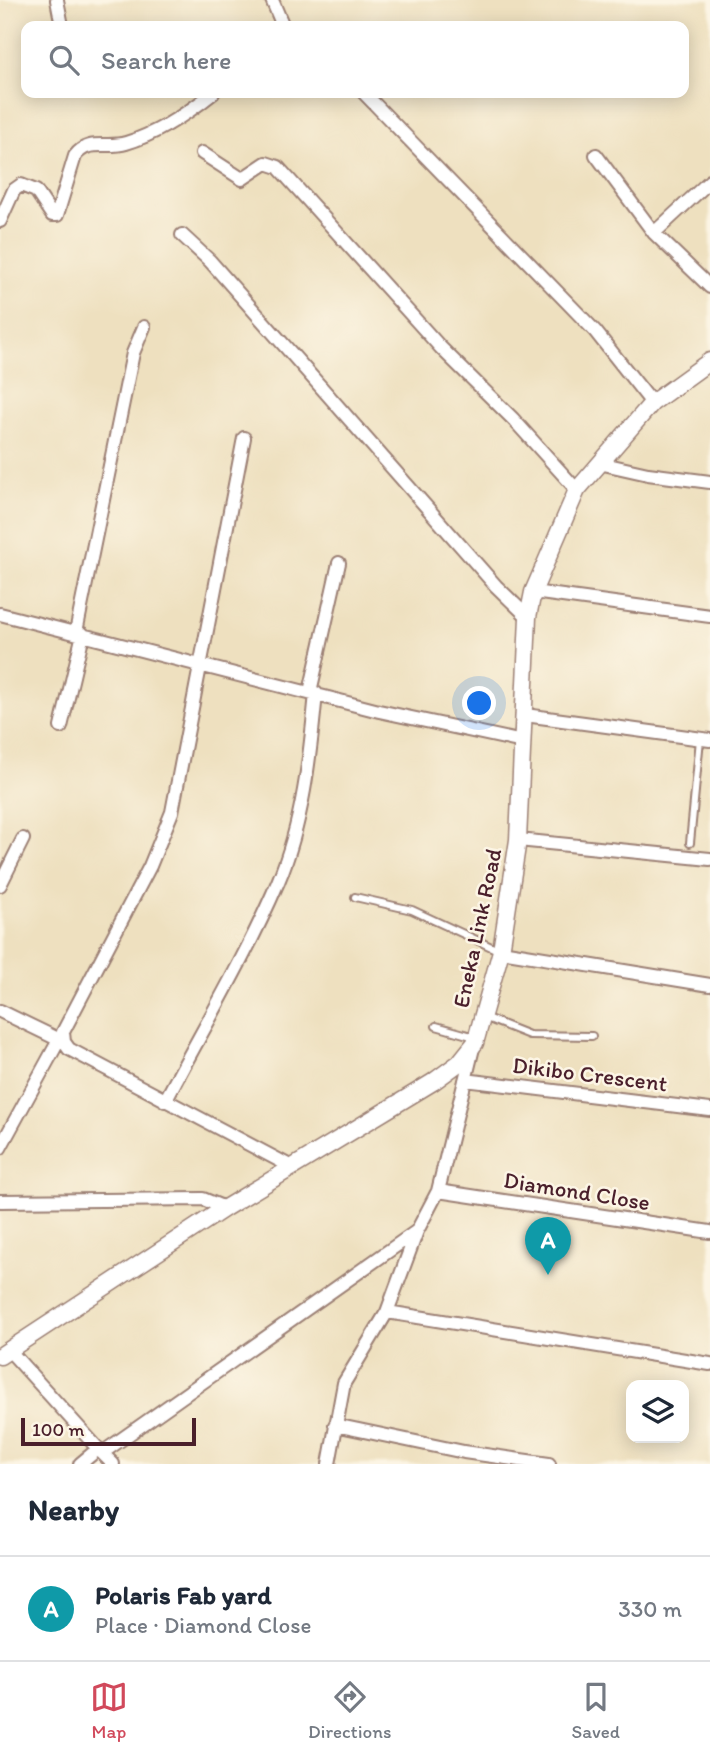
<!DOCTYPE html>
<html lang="en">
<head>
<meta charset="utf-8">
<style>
	body { margin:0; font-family:Itim,sans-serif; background:#f6f6f7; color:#1f2937 }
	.controls { position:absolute; right:21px; bottom:21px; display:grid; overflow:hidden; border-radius:14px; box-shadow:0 4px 18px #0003 }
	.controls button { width:63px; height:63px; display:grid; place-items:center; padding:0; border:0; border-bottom:2px solid #e0e1e3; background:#fff; color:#1f2937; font:35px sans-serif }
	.scale { position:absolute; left:21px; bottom:18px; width:175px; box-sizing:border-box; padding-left:7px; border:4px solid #4a1f2b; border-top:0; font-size:19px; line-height:24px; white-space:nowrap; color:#4a1f2b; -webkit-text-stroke:5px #fcf5e5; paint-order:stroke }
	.you { position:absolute; left:480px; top:704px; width:24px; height:24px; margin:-18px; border:5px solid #fff; border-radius:50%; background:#1a73e8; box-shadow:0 0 0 10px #1a73e833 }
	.badge { display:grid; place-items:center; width:46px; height:46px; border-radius:50%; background:#d1495b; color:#fff; font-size:23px; font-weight:700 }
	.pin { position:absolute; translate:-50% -58px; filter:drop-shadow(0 2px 4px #0008) }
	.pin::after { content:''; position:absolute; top:37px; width:24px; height:21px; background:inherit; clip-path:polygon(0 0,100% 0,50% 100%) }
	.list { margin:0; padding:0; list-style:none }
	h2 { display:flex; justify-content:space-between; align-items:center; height:91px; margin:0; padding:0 28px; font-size:30px }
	h2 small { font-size:23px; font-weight:400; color:#747a83 }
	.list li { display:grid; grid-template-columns:46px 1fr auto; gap:21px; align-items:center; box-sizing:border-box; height:105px; padding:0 28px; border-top:2px solid #e0e1e3 }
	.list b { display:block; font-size:26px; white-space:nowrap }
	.list p { margin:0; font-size:23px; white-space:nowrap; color:#747a83 }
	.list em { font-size:23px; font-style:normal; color:#747a83 }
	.icon { flex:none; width:38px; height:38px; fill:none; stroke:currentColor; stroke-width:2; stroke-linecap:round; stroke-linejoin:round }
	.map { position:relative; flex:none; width:710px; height:1464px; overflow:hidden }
	.search { position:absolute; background:#fff; box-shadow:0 4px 18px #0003; left:21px; right:21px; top:21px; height:77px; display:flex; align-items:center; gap:18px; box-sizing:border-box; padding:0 24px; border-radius:14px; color:#747a83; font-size:26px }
	.sheet { height:196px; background:#fff }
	nav { display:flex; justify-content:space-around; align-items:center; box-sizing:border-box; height:98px; border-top:2px solid #e0e1e3; background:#fff; font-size:19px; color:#747a83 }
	nav a { display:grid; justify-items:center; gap:4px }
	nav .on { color:#d1495b }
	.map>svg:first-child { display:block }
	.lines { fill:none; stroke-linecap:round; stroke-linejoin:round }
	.service-casing { stroke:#9c8075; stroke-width:10 }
	.minor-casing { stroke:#9c8075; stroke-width:16 }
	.tertiary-casing { stroke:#9c8075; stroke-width:19 }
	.service { stroke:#fff; stroke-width:6 }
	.minor { stroke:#fff; stroke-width:12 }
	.tertiary { stroke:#fff; stroke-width:16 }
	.labels { text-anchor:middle; stroke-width:5; stroke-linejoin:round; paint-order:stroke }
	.street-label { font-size:23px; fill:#4a1f2b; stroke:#fcf5e5 }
</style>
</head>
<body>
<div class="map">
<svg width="710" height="1464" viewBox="0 0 710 1464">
	<rect width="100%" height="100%" fill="#fcf5e5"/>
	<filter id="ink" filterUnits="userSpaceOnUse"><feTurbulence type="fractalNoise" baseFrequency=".0143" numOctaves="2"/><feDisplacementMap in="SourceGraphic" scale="14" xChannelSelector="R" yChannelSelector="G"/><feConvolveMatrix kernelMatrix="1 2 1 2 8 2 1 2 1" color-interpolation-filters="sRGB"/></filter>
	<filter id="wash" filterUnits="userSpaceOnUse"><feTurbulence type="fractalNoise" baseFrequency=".00686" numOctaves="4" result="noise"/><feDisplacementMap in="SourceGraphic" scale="28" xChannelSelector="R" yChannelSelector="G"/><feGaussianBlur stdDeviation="1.57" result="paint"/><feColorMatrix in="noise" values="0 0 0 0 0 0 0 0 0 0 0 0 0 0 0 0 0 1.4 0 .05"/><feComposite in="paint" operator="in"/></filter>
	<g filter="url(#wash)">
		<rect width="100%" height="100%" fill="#eee0bf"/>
	</g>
	<g filter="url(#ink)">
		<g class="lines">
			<defs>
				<path id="service" d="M 690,843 L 700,739
					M 355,897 L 412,910 L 500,951
					M 484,1017 L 529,1035 L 592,1036
					M 436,1026 L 475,1037"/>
				<path id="minor" d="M 57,0 L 62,26
					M 272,0 L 283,26
					M 364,93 L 595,331 L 652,403
					M 202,153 L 242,179 L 266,163 L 278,167 L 441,348 L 513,419 L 577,490
					M 596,155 L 654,233 L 710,287
					M 0,221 L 14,190 L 21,185 L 36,191 L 52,215 L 57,215 L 75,156 C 88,138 107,149 126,143 C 157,134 188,113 213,93
					M 654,233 L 710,181
					M 182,235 L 210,261 L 496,586 L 528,617
					M 244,438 L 172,812 L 150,866 L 63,1032 L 64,1042 L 69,1049 L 290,1166
					M 599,463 L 648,474 L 710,482
					M 533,592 L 710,616
					M 0,614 L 379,711 L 523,742
					M 76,632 L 133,353 L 144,327
					M 310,692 L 339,563
					M 525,715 L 710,740
					M 61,727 L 83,634
					M 518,840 L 710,859
					M 0,885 L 23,839
					M 501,951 L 710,985
					M 0,1011 L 64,1042
					M 465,1080 L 710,1110
					M 165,1101 C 203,1029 246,957 278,882 C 303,823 310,757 316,693
					M 0,1148 L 59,1040
					M 438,1191 L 710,1232
					M 0,1201 L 203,1199 L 225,1208
					M 387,1312 L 710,1364
					M 9,1350 L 102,1453 L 417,1231
					M 335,1425 L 464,1452 L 549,1464
					M 102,1453 L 113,1464
					M 80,1464 L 98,1449
					M 329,1464 L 344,1383 L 387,1312 L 417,1231 L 438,1191 L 473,1048"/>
				<path id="tertiary" d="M 0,1356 L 225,1208 L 433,1082 L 459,1063 L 475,1043 L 501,951 L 518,840 L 528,617 L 533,592 L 577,490 L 652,403 L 710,361"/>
			</defs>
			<!-- service casing -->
			<use href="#service" class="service-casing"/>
			<!-- minor casing -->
			<use href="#minor" class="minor-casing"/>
			<!-- tertiary casing -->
			<use href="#tertiary" class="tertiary-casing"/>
			<!-- service -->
			<use href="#service" class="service"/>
			<!-- minor -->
			<use href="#minor" class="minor"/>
			<!-- tertiary -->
			<use href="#tertiary" class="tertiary"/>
		</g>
	</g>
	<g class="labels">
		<!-- street labels -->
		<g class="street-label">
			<text transform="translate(477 928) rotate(-78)" y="8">Eneka Link Road</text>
			<text transform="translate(590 1074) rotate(7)" y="8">Dikibo Crescent</text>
			<text transform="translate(577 1191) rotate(9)" y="8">Diamond Close</text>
		</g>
	</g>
</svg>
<div class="controls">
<button><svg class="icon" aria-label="layers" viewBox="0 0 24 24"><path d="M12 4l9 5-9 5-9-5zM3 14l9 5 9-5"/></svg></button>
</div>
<div class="scale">100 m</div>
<div class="you"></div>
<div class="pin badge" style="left:548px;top:1275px;background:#0f9aa8">A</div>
<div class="search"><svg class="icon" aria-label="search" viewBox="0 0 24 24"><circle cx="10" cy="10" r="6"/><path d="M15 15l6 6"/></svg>Search here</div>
</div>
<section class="sheet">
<h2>Nearby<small></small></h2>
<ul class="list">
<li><span class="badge" style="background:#0f9aa8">A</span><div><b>Polaris Fab yard</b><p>Place · Diamond Close</p></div><em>330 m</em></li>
</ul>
</section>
<nav>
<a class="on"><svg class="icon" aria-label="map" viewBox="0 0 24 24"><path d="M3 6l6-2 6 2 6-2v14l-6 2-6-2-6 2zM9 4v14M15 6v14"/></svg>Map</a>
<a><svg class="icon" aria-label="directions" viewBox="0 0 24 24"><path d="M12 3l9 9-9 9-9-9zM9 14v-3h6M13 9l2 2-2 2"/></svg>Directions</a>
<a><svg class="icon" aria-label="saved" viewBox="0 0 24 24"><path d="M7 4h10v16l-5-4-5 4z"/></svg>Saved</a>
</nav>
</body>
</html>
